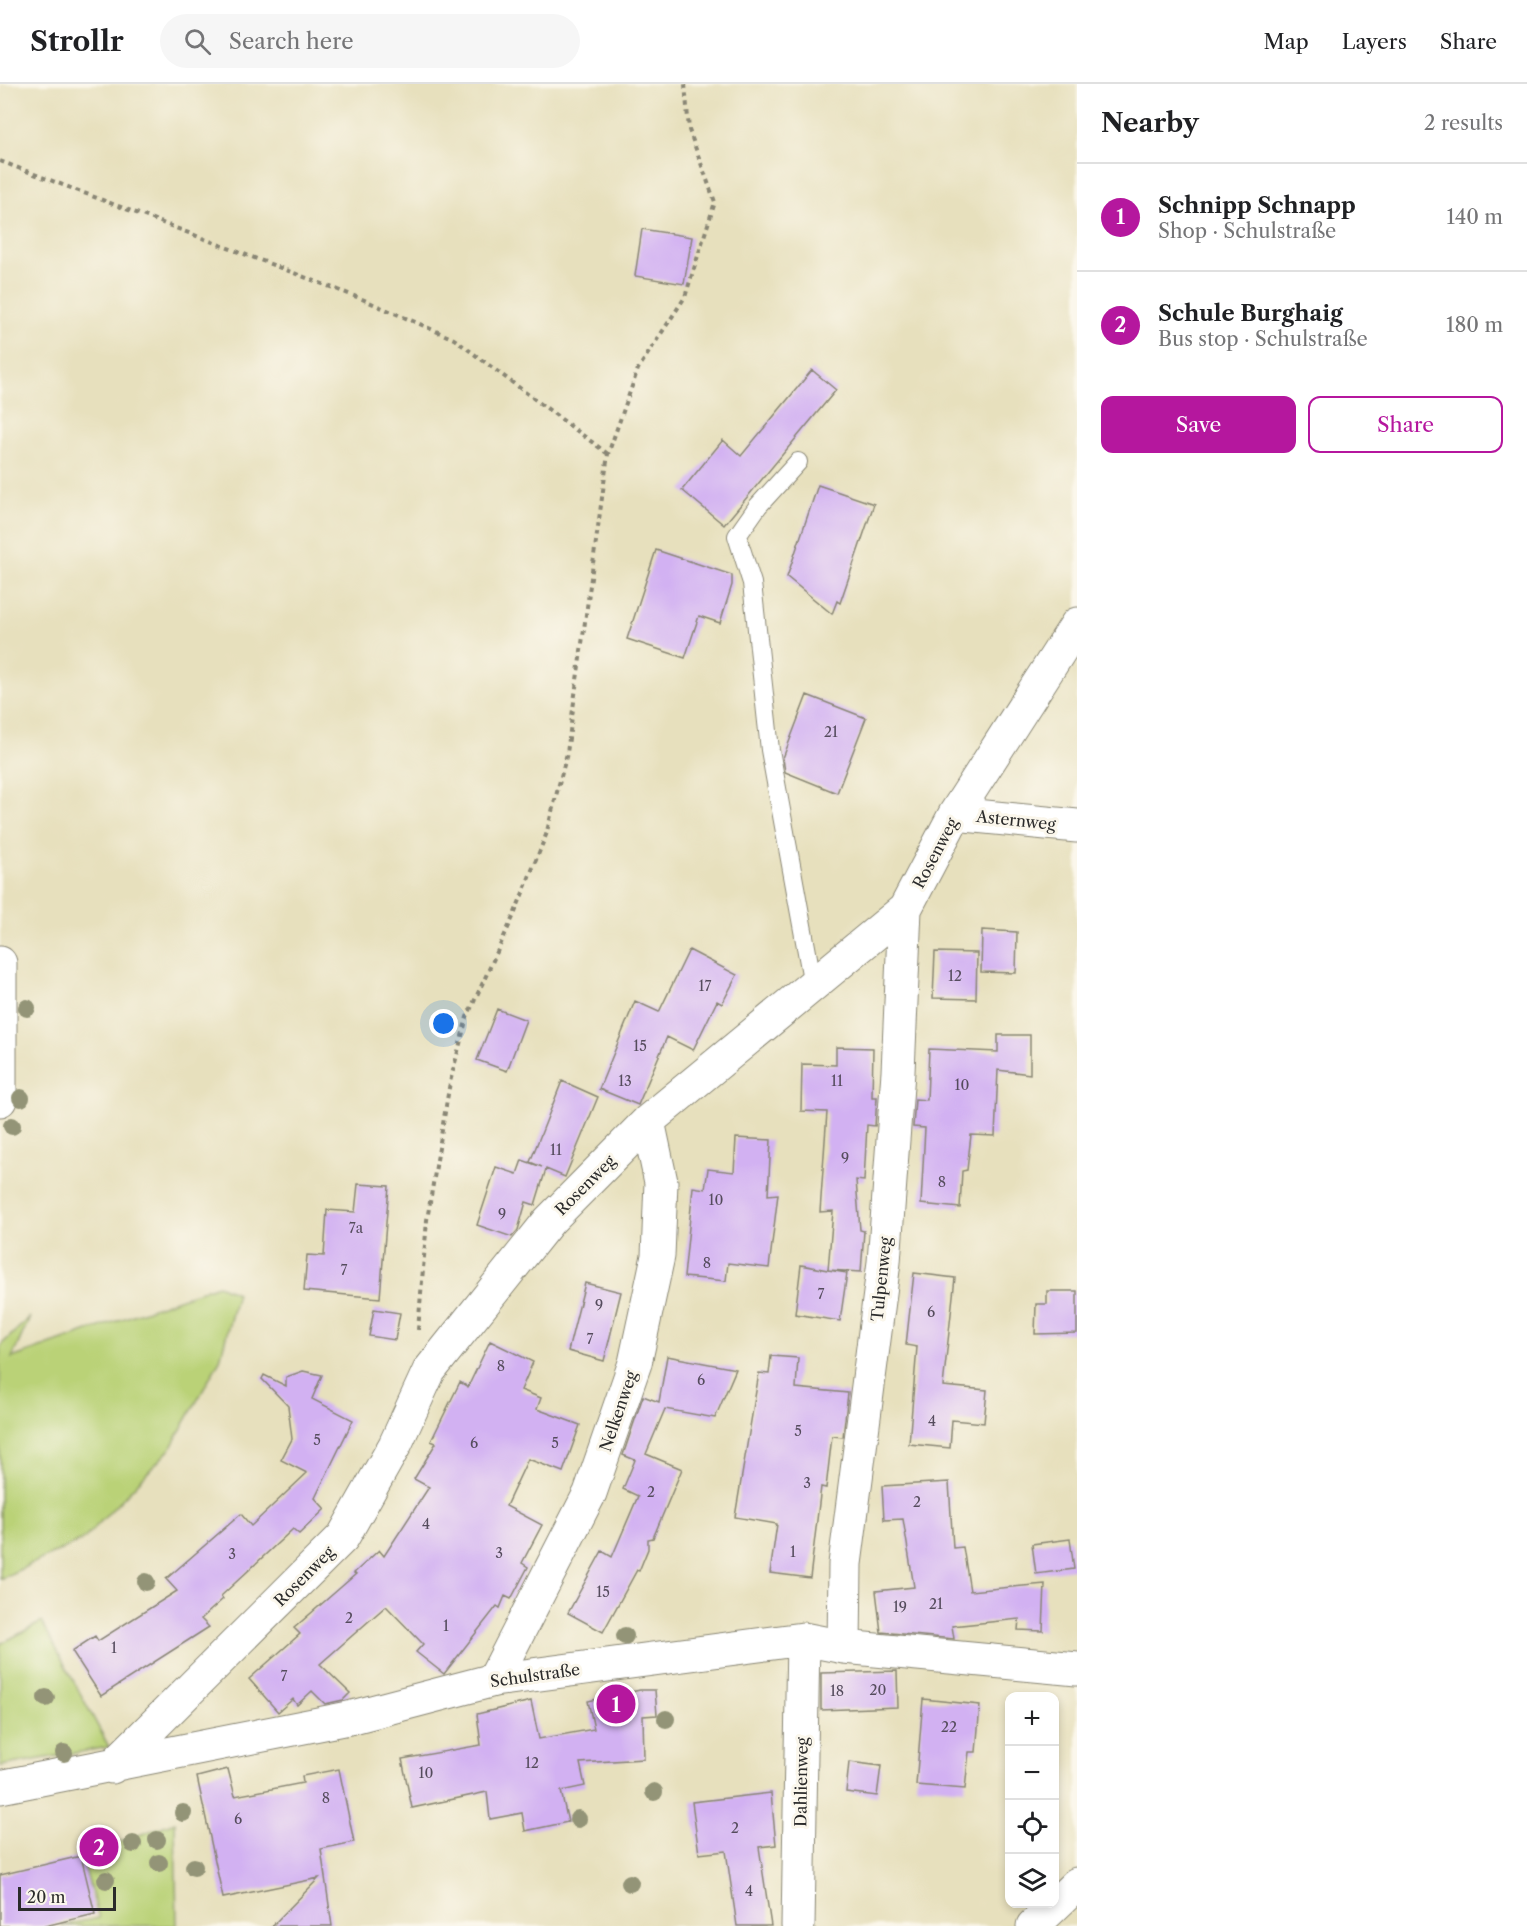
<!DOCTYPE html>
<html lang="en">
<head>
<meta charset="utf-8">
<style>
	body { margin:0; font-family:"Libre Caslon Text",serif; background:#f6f6f6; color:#202124 }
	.controls { position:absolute; right:18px; bottom:18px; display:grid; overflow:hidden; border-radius:12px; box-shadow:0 3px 9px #0003 }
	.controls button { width:54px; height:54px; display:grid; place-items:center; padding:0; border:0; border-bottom:2px solid #e0e0e0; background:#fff; color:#202124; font:30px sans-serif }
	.scale { position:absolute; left:18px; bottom:15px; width:98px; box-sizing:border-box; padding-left:6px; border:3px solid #2b2b2b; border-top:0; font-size:16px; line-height:21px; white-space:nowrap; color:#2b2b2b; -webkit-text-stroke:4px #fbf7ec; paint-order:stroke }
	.you { position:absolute; left:444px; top:940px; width:21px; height:21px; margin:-15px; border:4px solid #fff; border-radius:50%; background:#1a73e8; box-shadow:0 0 0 9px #1a73e833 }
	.badge { display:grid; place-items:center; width:39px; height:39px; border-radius:50%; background:#b5179e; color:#fff; font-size:20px; font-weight:700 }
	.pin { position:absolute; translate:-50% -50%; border:3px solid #fff; box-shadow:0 2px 6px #0006 }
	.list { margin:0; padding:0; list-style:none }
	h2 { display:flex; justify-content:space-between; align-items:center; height:78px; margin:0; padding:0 24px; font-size:26px }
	h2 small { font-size:20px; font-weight:400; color:#757577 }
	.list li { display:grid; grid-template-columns:39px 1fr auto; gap:18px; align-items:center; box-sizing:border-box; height:108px; padding:0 24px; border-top:2px solid #e0e0e0 }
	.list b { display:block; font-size:22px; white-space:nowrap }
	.list p { margin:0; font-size:20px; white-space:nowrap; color:#757577 }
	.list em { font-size:20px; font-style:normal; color:#757577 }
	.actions { display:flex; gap:12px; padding:18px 24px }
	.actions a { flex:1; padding:14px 0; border:2px solid #b5179e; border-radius:12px; text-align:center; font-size:21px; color:#b5179e }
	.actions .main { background:#b5179e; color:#fff }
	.icon { flex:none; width:33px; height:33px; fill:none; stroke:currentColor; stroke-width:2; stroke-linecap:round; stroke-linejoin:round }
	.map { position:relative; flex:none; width:1077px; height:1842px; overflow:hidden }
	header { display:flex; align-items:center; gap:36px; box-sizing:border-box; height:84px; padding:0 30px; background:#fff; border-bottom:2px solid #e0e0e0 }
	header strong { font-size:28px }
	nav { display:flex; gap:33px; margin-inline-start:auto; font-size:21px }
	.search { width:420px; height:54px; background:#f6f6f6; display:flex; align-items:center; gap:15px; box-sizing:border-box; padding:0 21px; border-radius:33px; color:#757577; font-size:22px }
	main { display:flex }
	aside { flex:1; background:#fff }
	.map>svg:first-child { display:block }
	.green { fill:#bad277; stroke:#727e51; stroke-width:1.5 }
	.building { fill:#d2b1f2 }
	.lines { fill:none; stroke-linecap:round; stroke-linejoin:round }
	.lane-casing { stroke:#898674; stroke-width:20 }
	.street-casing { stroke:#898674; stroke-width:35 }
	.path { stroke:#898674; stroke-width:4; stroke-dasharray:4.5 4.5; stroke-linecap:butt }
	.lane { stroke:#fff; stroke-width:18 }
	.street { stroke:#fff; stroke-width:33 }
	.tree { fill:#939477 }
	.labels { text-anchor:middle; stroke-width:6; stroke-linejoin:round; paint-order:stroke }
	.number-label { font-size:14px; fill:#554c5d }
	.street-label { font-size:16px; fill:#2b2b2b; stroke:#fbf7ec }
</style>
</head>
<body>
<header>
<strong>Strollr</strong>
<div class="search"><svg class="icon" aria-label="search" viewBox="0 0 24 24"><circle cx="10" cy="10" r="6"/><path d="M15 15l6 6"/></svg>Search here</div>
<nav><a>Map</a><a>Layers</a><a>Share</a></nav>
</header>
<main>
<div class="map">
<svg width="1077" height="1842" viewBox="0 0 1077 1842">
	<rect width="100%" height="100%" fill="#fbf7ec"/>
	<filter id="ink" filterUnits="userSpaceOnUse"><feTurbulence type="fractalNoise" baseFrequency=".0167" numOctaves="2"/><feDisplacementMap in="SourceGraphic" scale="12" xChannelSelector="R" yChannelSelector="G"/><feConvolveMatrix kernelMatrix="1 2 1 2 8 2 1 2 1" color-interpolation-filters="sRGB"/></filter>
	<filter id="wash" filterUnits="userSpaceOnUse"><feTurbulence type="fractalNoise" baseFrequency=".008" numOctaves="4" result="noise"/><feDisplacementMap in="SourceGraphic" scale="24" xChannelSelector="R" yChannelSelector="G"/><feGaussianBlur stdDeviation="1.35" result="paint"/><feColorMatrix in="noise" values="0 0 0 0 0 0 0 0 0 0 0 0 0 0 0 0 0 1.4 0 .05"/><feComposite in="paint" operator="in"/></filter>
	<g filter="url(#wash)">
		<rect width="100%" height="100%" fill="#e7e0bd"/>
		<!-- green -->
		<path class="green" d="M 218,1201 L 237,1209 L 220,1276 L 170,1365 L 84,1455 L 0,1495 L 0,1262 L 30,1233 L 12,1274 Z
			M 42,1538 L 109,1663 L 0,1682 L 0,1560 Z
			M 175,1738 L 177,1842 L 61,1842 L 99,1834 L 81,1772 Z"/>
		<g id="blocks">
			<!-- building -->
			<path class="building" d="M 642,145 L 692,153 L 684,200 L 635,192 Z
				M 812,286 L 836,306 L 724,441 L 682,406 L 723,356 L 741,372 Z
				M 818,401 L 874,420 L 840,519 L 837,517 L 832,530 L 787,493 Z
				M 656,466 L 732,491 L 732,501 L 720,539 L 699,532 L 685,574 L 627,555 Z
				M 807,611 L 866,634 L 837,709 L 785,688 L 783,674 Z
				M 982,846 L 1017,848 L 1016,889 L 981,888 Z
				M 689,866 L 737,891 L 722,920 L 717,917 L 693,966 L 667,953 L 638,1021 L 599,1005 L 635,917 L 659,928 Z
				M 935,868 L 977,869 L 976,915 L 933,914 Z
				M 497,925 L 526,936 L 507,987 L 477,976 Z
				M 998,951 L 1030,951 L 1030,990 L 998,986 L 995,1052 L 971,1051 L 967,1086 L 962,1087 L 960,1124 L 921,1120 L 925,1044 L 913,1043 L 915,1015 L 927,1016 L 929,965 L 998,968 Z
				M 836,963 L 873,964 L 872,1013 L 877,1013 L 875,1042 L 867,1041 L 864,1097 L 856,1096 L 860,1146 L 864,1147 L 861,1188 L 828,1186 L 847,1189 L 840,1237 L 795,1230 L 801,1181 L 828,1186 L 833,1127 L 820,1128 L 827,1028 L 801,1027 L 802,980 L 836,981 Z
				M 562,997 L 598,1013 L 565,1093 L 546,1085 L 535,1121 L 526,1118 L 518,1146 L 512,1153 L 477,1141 L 496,1083 L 517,1090 L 522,1076 L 542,1083 L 530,1078 Z
				M 736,1054 L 771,1056 L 768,1111 L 778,1110 L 769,1184 L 728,1179 L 726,1197 L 684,1193 L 693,1103 L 705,1105 L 708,1085 L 734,1088 Z
				M 358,1100 L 389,1102 L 380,1214 L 304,1207 L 307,1171 L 324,1172 L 327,1126 L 355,1128 Z
				M 914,1189 L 955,1194 L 943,1302 L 987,1306 L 984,1339 L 952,1336 L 950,1364 L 909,1360 L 917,1263 L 906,1261 Z
				M 585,1199 L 621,1208 L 604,1277 L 568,1267 Z
				M 1047,1207 L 1077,1207 L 1077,1249 L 1035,1250 L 1036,1220 L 1047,1220 Z
				M 374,1225 L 400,1229 L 395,1256 L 369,1252 Z
				M 490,1257 L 533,1278 L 521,1306 L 541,1314 L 537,1325 L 580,1341 L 563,1388 L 528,1375 L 506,1422 L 542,1441 L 522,1479 L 528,1483 L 511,1515 L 505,1512 L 500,1524 L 497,1522 L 444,1590 L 416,1568 L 423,1560 L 386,1522 L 320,1580 L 350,1609 L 343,1616 L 325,1620 L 312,1607 L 297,1621 L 293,1615 L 278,1628 L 249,1595 L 300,1550 L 294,1544 L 356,1490 L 354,1489 L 379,1466 L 384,1472 L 429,1403 L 414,1395 L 436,1359 L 431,1357 L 460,1298 L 468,1303 Z
				M 667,1272 L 736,1285 L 715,1334 L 665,1325 L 646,1370 L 682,1385 L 653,1454 L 648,1455 L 648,1465 L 639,1487 L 637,1486 L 603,1548 L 568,1529 L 602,1467 L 612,1473 L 638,1412 L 623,1405 L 635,1376 L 623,1371 L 643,1312 L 659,1318 Z
				M 771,1272 L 798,1274 L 796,1304 L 848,1309 L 843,1353 L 832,1352 L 826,1404 L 821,1403 L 810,1494 L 770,1489 L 777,1440 L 735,1433 L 759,1289 L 769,1290 Z
				M 303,1287 L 322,1291 L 312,1315 L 353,1336 L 315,1414 L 325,1425 L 299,1450 L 293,1445 L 221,1512 L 223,1515 L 201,1535 L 209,1543 L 101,1612 L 72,1567 L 95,1552 L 98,1557 L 177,1507 L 166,1495 L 241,1430 L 251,1442 L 307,1389 L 281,1376 L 292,1355 L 288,1322 L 262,1295 L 264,1291 L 286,1302 L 286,1293 Z
				M 949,1398 L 953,1464 L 963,1463 L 970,1507 L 1045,1500 L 1043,1547 L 1018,1546 L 1019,1535 L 952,1542 L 954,1555 L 881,1548 L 876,1507 L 914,1503 L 903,1435 L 884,1436 L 882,1402 Z
				M 1070,1455 L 1074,1485 L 1036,1490 L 1032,1460 Z
				M 897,1587 L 898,1623 L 821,1626 L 821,1589 Z
				M 640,1606 L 655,1606 L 657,1631 L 643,1632 L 644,1675 L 580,1679 L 585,1702 L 561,1707 L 568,1738 L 525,1747 L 522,1729 L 490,1735 L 487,1708 L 412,1724 L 402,1675 L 481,1661 L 477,1630 L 531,1617 L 539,1655 L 594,1645 L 588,1617 Z
				M 923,1615 L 980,1621 L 976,1668 L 969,1668 L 965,1705 L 916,1701 Z
				M 849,1678 L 881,1682 L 877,1712 L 846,1708 Z
				M 228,1685 L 235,1712 L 303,1699 L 302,1692 L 339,1685 L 354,1758 L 321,1765 L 332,1842 L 272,1842 L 319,1794 L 223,1814 L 197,1693 Z
				M 771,1709 L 776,1761 L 759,1763 L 771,1842 L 737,1842 L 726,1767 L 699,1770 L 692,1718 Z
				M 81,1772 L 95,1830 L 45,1842 L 0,1842 L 0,1791 Z"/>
		</g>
	</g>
	<g filter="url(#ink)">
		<use href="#blocks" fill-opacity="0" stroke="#898674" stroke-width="1.5"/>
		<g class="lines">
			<defs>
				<path id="lane" d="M 798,378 L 758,422 L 737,452 L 752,499 L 770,666 L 813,901"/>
				<path id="street" d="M 955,730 L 1077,742
					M 0,879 L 0,1016
					M 844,1563 L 845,1480 L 884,1178 L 898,988 L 905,825
					M 494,1596 L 590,1409 L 635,1279 L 658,1172 L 661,1098 L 648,1037
					M 112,1683 L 343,1453 L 395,1361 L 429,1287 L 549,1137 L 648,1037 L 905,825 L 955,730 L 1077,540
					M 0,1703 L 349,1634 L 494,1596 L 803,1555 L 844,1563 L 1077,1585
					M 798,1842 L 803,1555
					M 1033,1842 L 1077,1800"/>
			</defs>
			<!-- lane casing -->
			<use href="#lane" class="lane-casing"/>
			<!-- street casing -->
			<use href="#street" class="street-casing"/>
			<!-- path -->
			<path class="path" d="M 0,77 L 362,215 L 454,255 L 608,370
				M 418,1246 L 427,1136 L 450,998 L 467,933 L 514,831 L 546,751 L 567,669 L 608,370 L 638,285 L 685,213 L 715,118 L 689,46 L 685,0"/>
			<!-- lane -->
			<use href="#lane" class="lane"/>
			<!-- street -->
			<use href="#street" class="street"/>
		</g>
		<!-- trees -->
		<g class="tree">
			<circle cx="27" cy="924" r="9"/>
			<circle cx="21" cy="1014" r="9"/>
			<circle cx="12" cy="1042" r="9"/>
			<circle cx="146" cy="1498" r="9"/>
			<circle cx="625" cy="1552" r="9"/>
			<circle cx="46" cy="1614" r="9"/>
			<circle cx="666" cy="1635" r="9"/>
			<circle cx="64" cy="1669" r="9"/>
			<circle cx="654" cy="1708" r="9"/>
			<circle cx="183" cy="1729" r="9"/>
			<circle cx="578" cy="1735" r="9"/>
			<circle cx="157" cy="1756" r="9"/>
			<circle cx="133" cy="1760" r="9"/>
			<circle cx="159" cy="1779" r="9"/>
			<circle cx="194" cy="1783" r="9"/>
			<circle cx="106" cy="1796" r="9"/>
			<circle cx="630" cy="1799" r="9"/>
		</g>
	</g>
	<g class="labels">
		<!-- number labels -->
		<g class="number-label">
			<text x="831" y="653">21</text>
			<text x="955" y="897">12</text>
			<text x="705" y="907">17</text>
			<text x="640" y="967">15</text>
			<text x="625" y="1002">13</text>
			<text x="837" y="1002">11</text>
			<text x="962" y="1006">10</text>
			<text x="556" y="1071">11</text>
			<text x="845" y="1079">9</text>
			<text x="942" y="1103">8</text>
			<text x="716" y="1121">10</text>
			<text x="502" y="1135">9</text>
			<text x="356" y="1149">7a</text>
			<text x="707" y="1184">8</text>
			<text x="344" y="1191">7</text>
			<text x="821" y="1215">7</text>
			<text x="599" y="1226">9</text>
			<text x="931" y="1233">6</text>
			<text x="590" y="1260">7</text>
			<text x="501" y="1287">8</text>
			<text x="701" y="1301">6</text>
			<text x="932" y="1342">4</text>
			<text x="798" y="1352">5</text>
			<text x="317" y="1361">5</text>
			<text x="474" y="1364">6</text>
			<text x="555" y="1364">5</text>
			<text x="807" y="1404">3</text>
			<text x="651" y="1413">2</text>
			<text x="917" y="1423">2</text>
			<text x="426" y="1445">4</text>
			<text x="793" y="1473">1</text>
			<text x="499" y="1474">3</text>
			<text x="232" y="1475">3</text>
			<text x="603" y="1513">15</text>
			<text x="936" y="1525">21</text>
			<text x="900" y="1528">19</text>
			<text x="349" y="1539">2</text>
			<text x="446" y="1547">1</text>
			<text x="114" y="1569">1</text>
			<text x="284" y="1597">7</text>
			<text x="878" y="1611">20</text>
			<text x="837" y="1612">18</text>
			<text x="949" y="1648">22</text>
			<text x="532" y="1684">12</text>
			<text x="426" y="1694">10</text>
			<text x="326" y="1719">8</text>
			<text x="238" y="1740">6</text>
			<text x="735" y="1749">2</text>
			<text x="749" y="1812">4</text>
		</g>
		<!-- street labels -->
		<g class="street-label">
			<text transform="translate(1016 736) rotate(6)" y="6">Asternweg</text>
			<text transform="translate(935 769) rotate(-62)" y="6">Rosenweg</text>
			<text transform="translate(585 1101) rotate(-45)" y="6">Rosenweg</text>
			<text transform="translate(881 1195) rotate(-84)" y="6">Tulpenweg</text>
			<text transform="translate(618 1327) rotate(-71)" y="6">Nelkenweg</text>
			<text transform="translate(304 1492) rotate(-45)" y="6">Rosenweg</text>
			<text transform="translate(535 1591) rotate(-8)" y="6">Schulstraße</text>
			<text transform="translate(801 1698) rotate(-89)" y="6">Dahlienweg</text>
		</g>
	</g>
</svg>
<div class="controls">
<button>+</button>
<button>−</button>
<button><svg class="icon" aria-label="locate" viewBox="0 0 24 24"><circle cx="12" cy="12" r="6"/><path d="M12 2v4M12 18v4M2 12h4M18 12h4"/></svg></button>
<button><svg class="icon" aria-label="layers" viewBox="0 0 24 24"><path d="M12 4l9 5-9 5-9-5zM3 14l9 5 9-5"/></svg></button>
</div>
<div class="scale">20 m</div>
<div class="you"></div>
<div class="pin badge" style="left:616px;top:1620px">1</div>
<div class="pin badge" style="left:99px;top:1763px">2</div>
</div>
<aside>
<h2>Nearby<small>2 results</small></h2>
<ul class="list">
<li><span class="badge">1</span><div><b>Schnipp Schnapp</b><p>Shop · Schulstraße</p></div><em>140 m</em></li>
<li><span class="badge">2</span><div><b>Schule Burghaig</b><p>Bus stop · Schulstraße</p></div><em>180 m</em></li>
</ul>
<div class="actions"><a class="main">Save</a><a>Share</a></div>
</aside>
</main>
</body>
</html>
